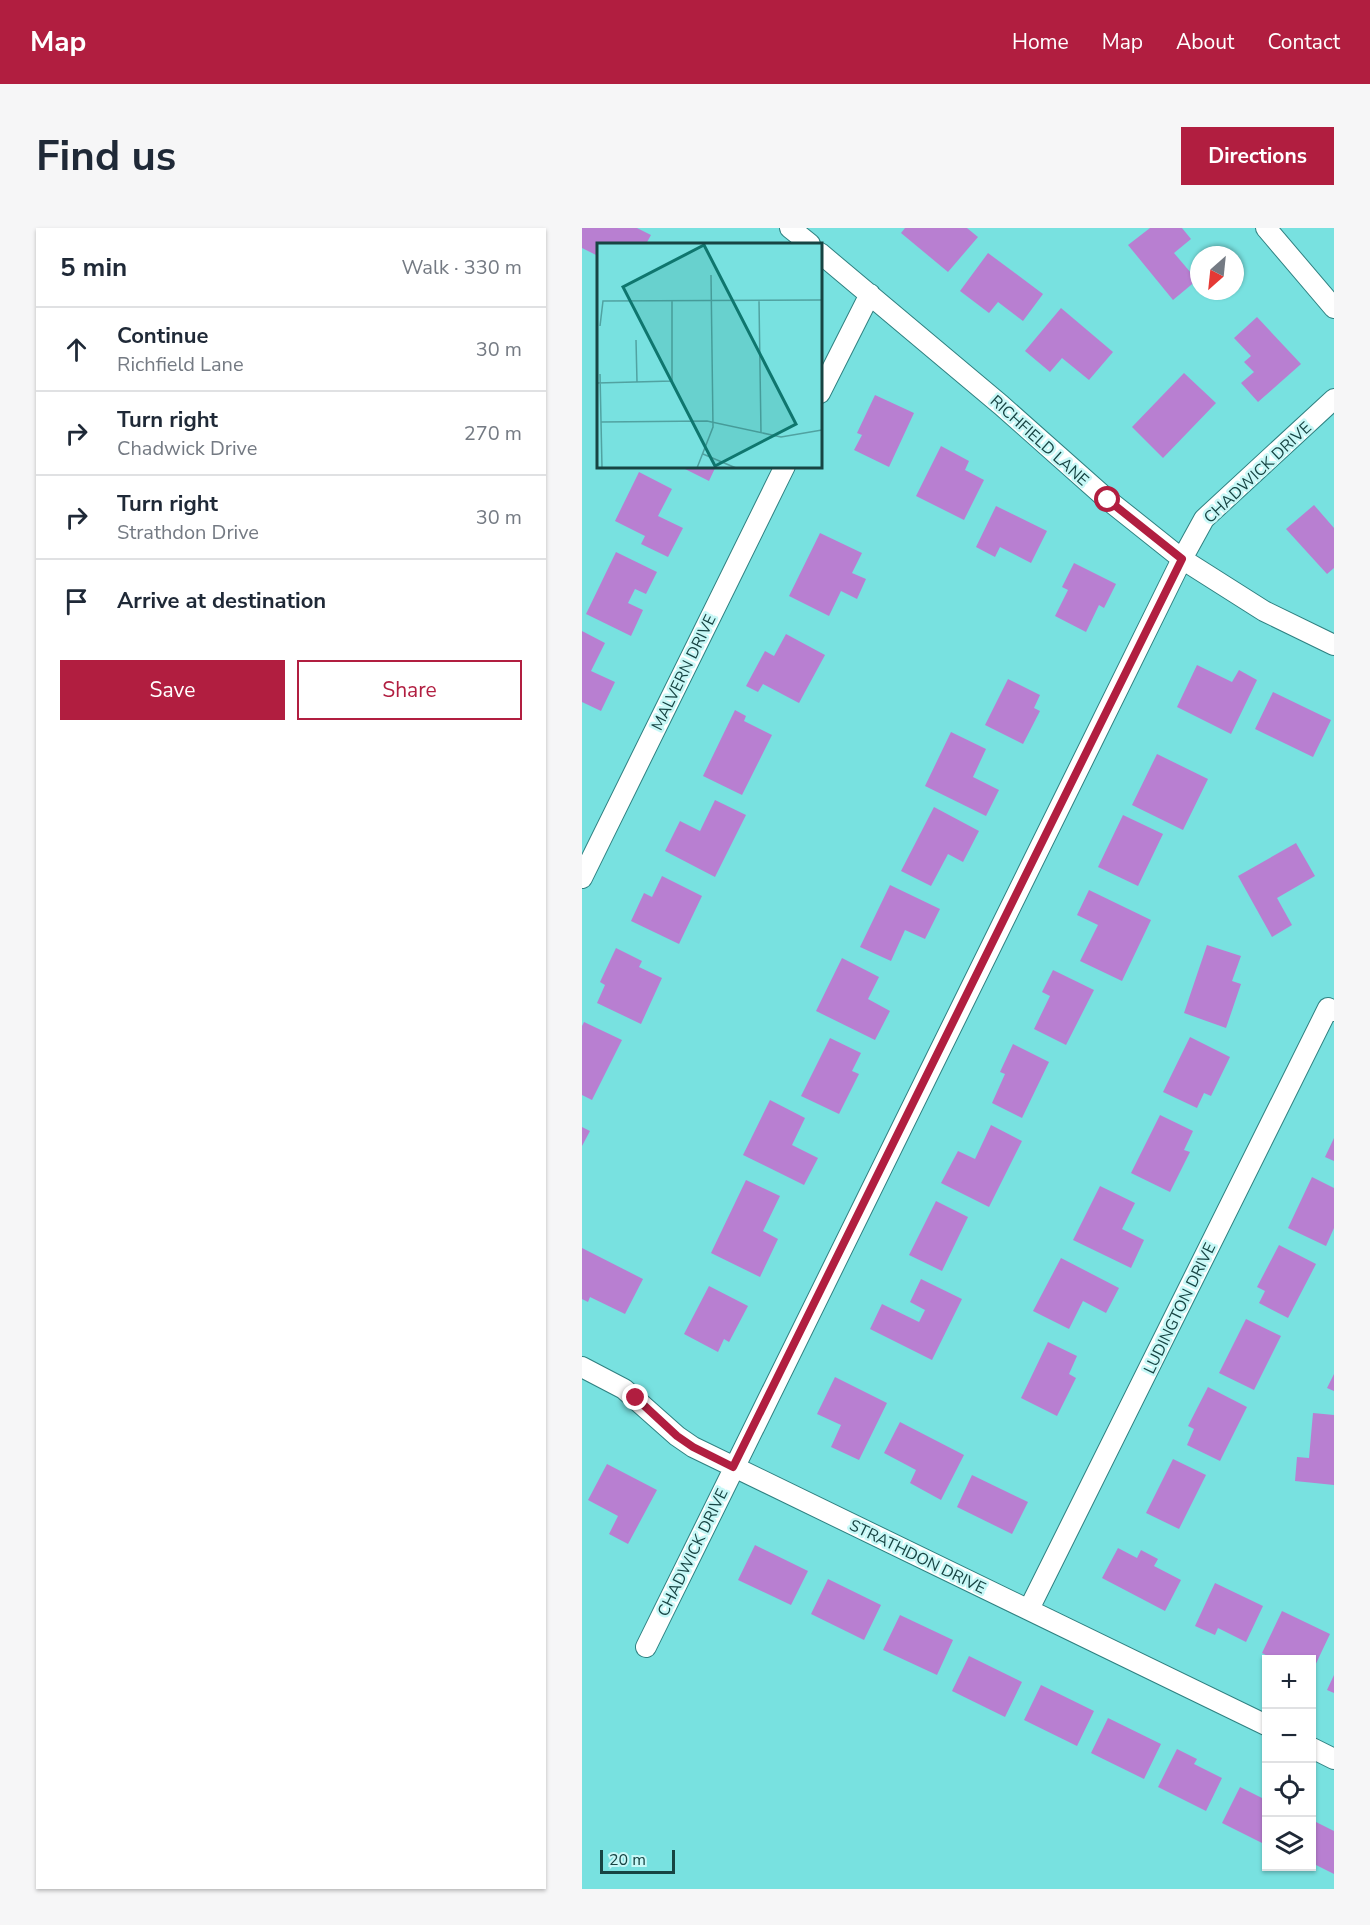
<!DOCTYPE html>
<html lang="en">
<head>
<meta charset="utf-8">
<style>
	body { margin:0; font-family:"Nunito Sans",sans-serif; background:#f6f6f7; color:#1f2937 }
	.controls { position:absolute; right:18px; bottom:18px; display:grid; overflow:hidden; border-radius:0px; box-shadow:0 2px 4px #0004 }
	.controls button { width:54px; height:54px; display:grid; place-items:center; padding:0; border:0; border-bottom:2px solid #e0e1e3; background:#fff; color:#1f2937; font:30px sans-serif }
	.compass { position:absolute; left:608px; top:18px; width:54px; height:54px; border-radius:50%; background:#fff; box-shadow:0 2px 4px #0004; rotate:207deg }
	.scale { position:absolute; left:18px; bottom:15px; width:75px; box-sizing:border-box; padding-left:6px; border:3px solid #174443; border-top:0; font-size:16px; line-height:21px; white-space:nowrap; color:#174443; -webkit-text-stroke:4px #c8f8f7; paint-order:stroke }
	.stop { position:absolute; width:18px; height:18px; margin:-14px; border:4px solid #b11e40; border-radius:50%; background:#fff }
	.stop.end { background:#b11e40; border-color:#fff; box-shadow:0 2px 6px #0008 }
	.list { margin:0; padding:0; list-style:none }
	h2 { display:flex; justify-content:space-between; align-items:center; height:78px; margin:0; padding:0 24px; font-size:26px }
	h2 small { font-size:20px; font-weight:400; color:#747a83 }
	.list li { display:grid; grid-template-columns:39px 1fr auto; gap:18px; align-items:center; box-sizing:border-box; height:84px; padding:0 24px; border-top:2px solid #e0e1e3 }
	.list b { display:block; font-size:22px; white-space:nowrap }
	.list p { margin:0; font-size:20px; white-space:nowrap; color:#747a83 }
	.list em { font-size:20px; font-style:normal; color:#747a83 }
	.actions { display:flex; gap:12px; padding:18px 24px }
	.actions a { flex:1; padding:14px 0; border:2px solid #b11e40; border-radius:0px; text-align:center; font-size:21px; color:#b11e40 }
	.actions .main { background:#b11e40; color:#fff }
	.icon { flex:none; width:33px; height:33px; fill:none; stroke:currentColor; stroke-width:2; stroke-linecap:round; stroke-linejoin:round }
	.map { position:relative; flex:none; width:752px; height:1661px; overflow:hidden; border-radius:0px }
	header { display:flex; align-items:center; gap:36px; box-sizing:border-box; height:84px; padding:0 30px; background:#b11e40; color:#fff }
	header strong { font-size:28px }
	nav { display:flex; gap:33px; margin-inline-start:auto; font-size:21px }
	.intro { display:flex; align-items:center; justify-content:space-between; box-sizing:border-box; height:144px; padding:0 36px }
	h1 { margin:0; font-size:42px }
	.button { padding:15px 27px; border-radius:0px; background:#b11e40; color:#fff; font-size:21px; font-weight:700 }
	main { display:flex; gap:36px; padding:0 36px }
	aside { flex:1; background:#fff; border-radius:0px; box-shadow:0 2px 4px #0004 }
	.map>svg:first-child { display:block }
	.building { fill:#b87fd1 }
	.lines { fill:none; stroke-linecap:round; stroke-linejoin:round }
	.minor-casing { stroke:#2f8181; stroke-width:22 }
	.minor { stroke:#fff; stroke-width:20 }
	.route { stroke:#b11e40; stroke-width:8 }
	.labels { text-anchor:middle; stroke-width:5; stroke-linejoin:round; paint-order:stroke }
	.street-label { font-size:16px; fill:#174443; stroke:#c8f8f7 }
	.inset-road { fill:none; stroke:#51a2a1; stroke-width:1.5 }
	.view { fill:#0f766e; fill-opacity:0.15; stroke:#0f766e; stroke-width:3 }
	.inset-edge { fill:none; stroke:#174443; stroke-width:3 }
</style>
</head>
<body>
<header>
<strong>Map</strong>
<nav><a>Home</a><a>Map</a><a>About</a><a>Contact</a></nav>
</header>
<div class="intro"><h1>Find us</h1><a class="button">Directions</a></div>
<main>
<aside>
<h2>5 min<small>Walk · 330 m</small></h2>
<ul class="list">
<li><svg class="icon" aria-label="ahead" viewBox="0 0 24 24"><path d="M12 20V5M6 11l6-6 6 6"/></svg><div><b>Continue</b><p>Richfield Lane</p></div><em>30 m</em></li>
<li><svg class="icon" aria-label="right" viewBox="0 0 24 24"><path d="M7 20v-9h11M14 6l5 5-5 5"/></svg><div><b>Turn right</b><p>Chadwick Drive</p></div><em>270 m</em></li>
<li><svg class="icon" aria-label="right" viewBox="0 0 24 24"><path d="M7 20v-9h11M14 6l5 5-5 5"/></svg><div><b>Turn right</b><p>Strathdon Drive</p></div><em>30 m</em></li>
<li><svg class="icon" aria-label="arrive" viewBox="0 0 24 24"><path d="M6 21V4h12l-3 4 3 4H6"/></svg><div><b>Arrive at destination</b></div></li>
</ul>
<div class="actions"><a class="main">Save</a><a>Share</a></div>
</aside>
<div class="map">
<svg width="752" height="1661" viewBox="0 0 752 1661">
	<rect width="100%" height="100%" fill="#78e1e0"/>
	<!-- building -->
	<path class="building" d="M 0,0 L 55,0 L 69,7 L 64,16 L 16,16 L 16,28 L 0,20 Z
		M 323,0 L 385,0 L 396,9 L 366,44 L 319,5 Z
		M 568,0 L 600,0 L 609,11 L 592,25 L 615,52 L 591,72 L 546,17 Z
		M 406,25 L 461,66 L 441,93 L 416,74 L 407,85 L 378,63 Z
		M 479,80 L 531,124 L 507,152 L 480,130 L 468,144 L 443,123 Z
		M 675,89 L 719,136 L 676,174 L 659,155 L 672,144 L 662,134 L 669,128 L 652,110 Z
		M 602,145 L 634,175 L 581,230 L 550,199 Z
		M 293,167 L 332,185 L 307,239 L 272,222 L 280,207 L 275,205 Z
		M 359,218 L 387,233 L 383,242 L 402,252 L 382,292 L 334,268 Z
		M 97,238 L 134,238 L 127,253 Z
		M 57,244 L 90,261 L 76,288 L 101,300 L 86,329 L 59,316 L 63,308 L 33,293 Z
		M 732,277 L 752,300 L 752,340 L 745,346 L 704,301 Z
		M 414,278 L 465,303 L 449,335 L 418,319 L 413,329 L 394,319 Z
		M 238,305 L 280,325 L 270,345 L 284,351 L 275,371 L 259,363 L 247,388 L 207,368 Z
		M 34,324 L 75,344 L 64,366 L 53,361 L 46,375 L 61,382 L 49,408 L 4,386 Z
		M 492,335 L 534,356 L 522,380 L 517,377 L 504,404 L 473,388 L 486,362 L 480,359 Z
		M 0,403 L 23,415 L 9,443 L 33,454 L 19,483 L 0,474 Z
		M 204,406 L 243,427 L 217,475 L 181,456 L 176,464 L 164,458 L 183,423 L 192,428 Z
		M 615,437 L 650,454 L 657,442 L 675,452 L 649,506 L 595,479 Z
		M 426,451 L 458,467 L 452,480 L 458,483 L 441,516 L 403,497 Z
		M 691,464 L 749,492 L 731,529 L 673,501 Z
		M 153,482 L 164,488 L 162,493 L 190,507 L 160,567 L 121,548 Z
		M 369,504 L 404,521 L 391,549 L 417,562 L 404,588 L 343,558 Z
		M 575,526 L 626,551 L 601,602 L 550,577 Z
		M 133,572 L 164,587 L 133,649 L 83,623 L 98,593 L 118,603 Z
		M 352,579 L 397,603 L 381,634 L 366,626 L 349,658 L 319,643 Z
		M 541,587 L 581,606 L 556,658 L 516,639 Z
		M 714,615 L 733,648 L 695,670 L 710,697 L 690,709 L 656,648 Z
		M 80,648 L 120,668 L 97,716 L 49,693 L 62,665 L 70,669 Z
		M 308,657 L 358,681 L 343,711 L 323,702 L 309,733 L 278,719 Z
		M 507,662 L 569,692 L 540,753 L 498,733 L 516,697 L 495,687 Z
		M 625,717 L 659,728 L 650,753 L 659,756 L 644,800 L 602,785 Z
		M 34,720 L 60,733 L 57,739 L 80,750 L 59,796 L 15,775 L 23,757 L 18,754 Z
		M 260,730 L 297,749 L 286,771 L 308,783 L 293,812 L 234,783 Z
		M 471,742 L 512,762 L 484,817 L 452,801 L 468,768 L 460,764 Z
		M 2,794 L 40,812 L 10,872 L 0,867 L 0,798 Z
		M 608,809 L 648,829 L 629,868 L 622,865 L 615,880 L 581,864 Z
		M 248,810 L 279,825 L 270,843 L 277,846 L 257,886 L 219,868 Z
		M 431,816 L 467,834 L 440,890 L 410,875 L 423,846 L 418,844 Z
		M 188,872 L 223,890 L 210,917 L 236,930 L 222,957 L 161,927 Z
		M 578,887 L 611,903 L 602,922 L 608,924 L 588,964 L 549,945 Z
		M 409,897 L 440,913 L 407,979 L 359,955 L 376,923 L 393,931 Z
		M 0,899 L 8,903 L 0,918 Z
		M 752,910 L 752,933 L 743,929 Z
		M 730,949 L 752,960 L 752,1000 L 744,1018 L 706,1000 Z
		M 164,952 L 198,968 L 181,1003 L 196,1011 L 178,1049 L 129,1025 Z
		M 518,958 L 553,975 L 540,1001 L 562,1012 L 549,1040 L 491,1012 Z
		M 354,973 L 386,989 L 360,1043 L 327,1027 Z
		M 697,1017 L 734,1036 L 706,1090 L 677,1075 L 683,1063 L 675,1059 Z
		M 0,1020 L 61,1051 L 43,1086 L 8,1069 L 6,1074 L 0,1071 Z
		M 479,1030 L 537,1060 L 524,1085 L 501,1073 L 487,1101 L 451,1083 Z
		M 339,1051 L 380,1071 L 350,1132 L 288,1101 L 300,1076 L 337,1094 L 343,1082 L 328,1074 Z
		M 127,1058 L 166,1078 L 147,1114 L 142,1111 L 136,1124 L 102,1106 Z
		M 664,1091 L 699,1108 L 672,1162 L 637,1145 Z
		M 466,1114 L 495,1128 L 487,1146 L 494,1150 L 475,1188 L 439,1170 Z
		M 752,1146 L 752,1163 L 745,1160 Z
		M 253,1149 L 305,1175 L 277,1232 L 249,1219 L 259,1197 L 235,1186 Z
		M 626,1159 L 665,1179 L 638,1233 L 605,1217 L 612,1201 L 606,1198 Z
		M 731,1185 L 752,1187 L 752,1257 L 713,1253 L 715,1229 L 727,1230 Z
		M 318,1194 L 382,1227 L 359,1272 L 328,1255 L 334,1242 L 302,1225 Z
		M 591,1231 L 624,1247 L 597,1301 L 564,1285 Z
		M 25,1236 L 75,1262 L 46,1316 L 27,1306 L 36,1288 L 6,1272 Z
		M 390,1247 L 446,1274 L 430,1306 L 375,1279 Z
		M 173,1317 L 226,1343 L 209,1377 L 156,1352 Z
		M 536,1320 L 555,1330 L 559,1322 L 576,1331 L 572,1338 L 599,1352 L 583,1383 L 520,1350 Z
		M 246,1351 L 299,1377 L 282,1412 L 229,1386 Z
		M 633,1355 L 681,1378 L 664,1414 L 636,1400 L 633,1407 L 613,1398 Z
		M 700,1383 L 748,1406 L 730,1444 L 730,1432 L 711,1432 L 703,1428 L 701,1432 L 693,1432 L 680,1425 Z
		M 318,1387 L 371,1412 L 355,1447 L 301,1422 Z
		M 387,1428 L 440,1454 L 423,1489 L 370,1463 Z
		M 752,1447 L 752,1465 L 745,1462 Z
		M 459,1457 L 512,1483 L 495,1518 L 442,1492 Z
		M 526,1490 L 579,1516 L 562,1551 L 509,1525 Z
		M 595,1521 L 615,1531 L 612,1536 L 640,1550 L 624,1583 L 576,1559 Z
		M 658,1559 L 684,1572 L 684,1617 L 640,1595 Z
		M 730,1592 L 752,1603 L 752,1646 L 730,1635 Z"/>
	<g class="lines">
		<defs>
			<path id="minor" d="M 208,0 L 228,16
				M 684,0 L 752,80
				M 238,25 L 419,177 L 526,272 L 600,331 L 682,383 L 752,417
				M 238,165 L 288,66
				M 0,650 L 203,238
				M 0,1139 L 42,1161 L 95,1208 L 111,1219 L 684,1497
				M 447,1381 L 746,780 L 752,783
				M 64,1419 L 600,331 L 622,291 L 752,171
				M 730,1520 L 752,1531"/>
		</defs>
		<!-- minor casing -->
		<use href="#minor" class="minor-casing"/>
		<!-- minor -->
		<use href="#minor" class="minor"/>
	</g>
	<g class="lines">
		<!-- route -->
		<path class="route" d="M 54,1170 L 95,1208 L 111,1219 L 151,1239 L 600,331 L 526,272"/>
	</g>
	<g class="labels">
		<!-- street labels -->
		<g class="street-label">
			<text transform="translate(458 212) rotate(42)" y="6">RICHFIELD LANE</text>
			<text transform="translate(675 244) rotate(-43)" y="6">CHADWICK DRIVE</text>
			<text transform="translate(101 444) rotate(-64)" y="6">MALVERN DRIVE</text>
			<text transform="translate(597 1080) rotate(-64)" y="6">LUDINGTON DRIVE</text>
			<text transform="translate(110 1324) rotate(-64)" y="6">CHADWICK DRIVE</text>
			<text transform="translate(336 1328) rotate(26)" y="6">STRATHDON DRIVE</text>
		</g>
	</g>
	<!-- overview -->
	<g transform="translate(15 15)">
		<rect width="225" height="225" fill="#78e1e0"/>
		<path class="inset-road" d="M 162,58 L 164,190M 3,83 L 6,58 L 225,57M 39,97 L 40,139M 3,131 L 5,225M 0,140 L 75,138 L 75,57M 4,179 L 110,178 L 184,194 L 225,187M 106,211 L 139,225M 100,225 L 116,184 L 114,32"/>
		<path class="view" d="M 107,2 L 199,181 L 118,223 L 26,44 Z"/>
		<rect width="225" height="225" class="inset-edge"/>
	</g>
</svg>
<div class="controls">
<button>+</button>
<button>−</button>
<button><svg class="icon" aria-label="locate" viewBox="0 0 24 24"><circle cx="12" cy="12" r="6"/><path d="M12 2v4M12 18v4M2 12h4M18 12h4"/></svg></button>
<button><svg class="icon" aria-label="layers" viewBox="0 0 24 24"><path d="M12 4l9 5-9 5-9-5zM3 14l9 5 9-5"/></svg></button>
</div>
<svg class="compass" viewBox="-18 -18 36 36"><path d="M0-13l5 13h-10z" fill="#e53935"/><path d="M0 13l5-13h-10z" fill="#747a83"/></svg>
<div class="scale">20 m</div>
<div class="stop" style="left:526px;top:272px"></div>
<div class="stop end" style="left:54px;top:1170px"></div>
</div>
</main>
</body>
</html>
